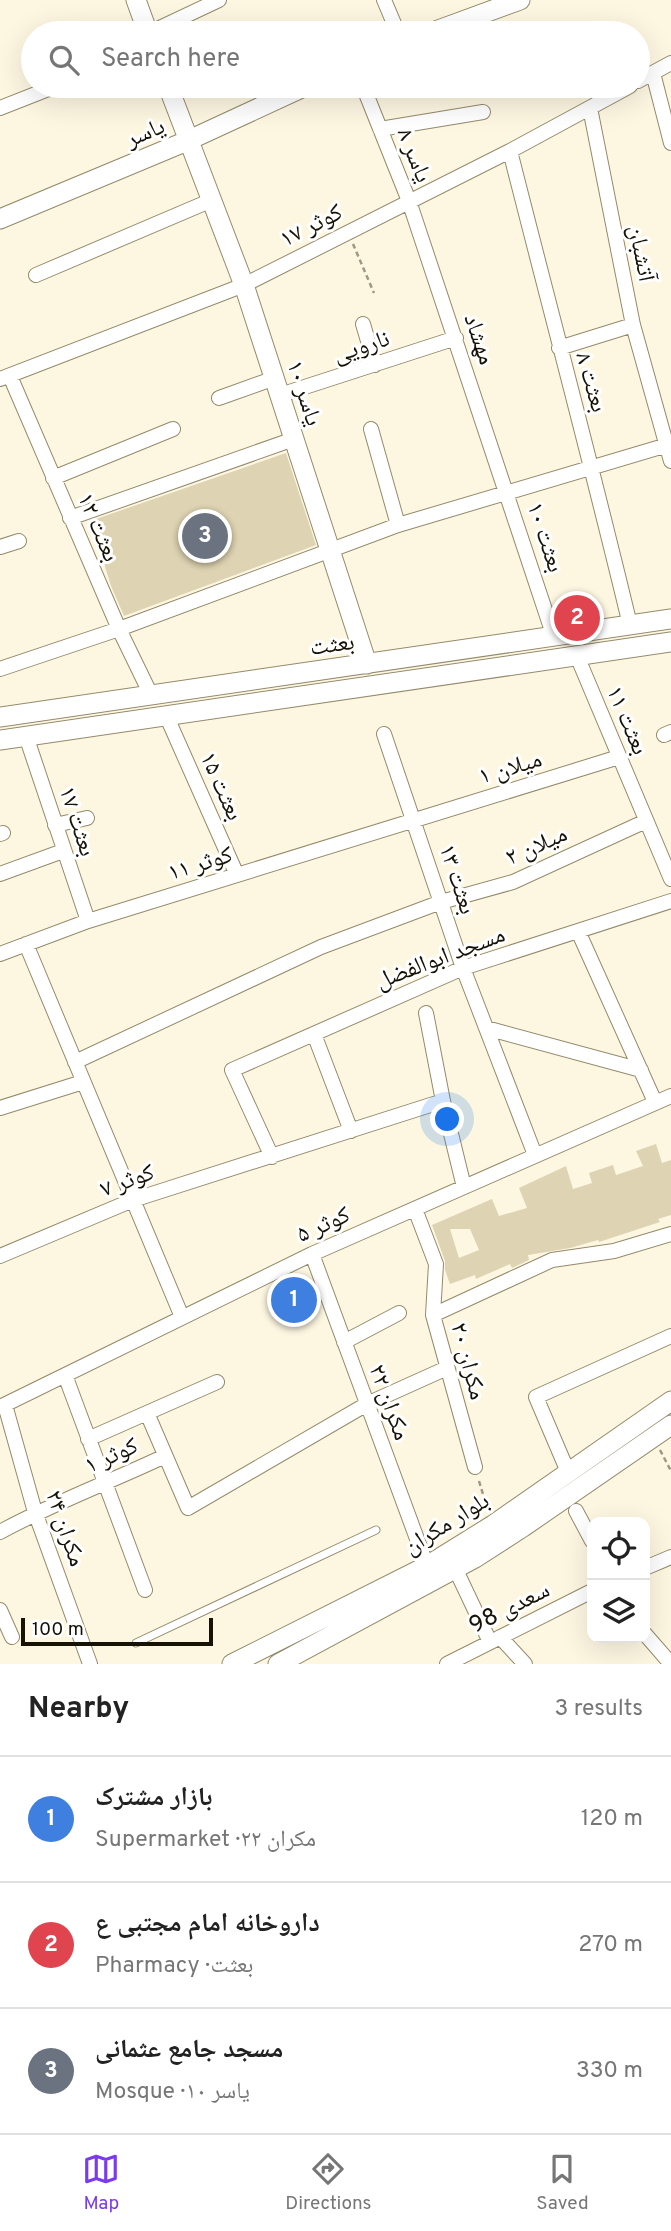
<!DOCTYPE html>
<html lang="en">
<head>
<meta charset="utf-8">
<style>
	body { margin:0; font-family:Overpass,"Noto Naskh Arabic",sans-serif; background:#f6f6f6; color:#222 }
	.controls { position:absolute; right:21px; bottom:21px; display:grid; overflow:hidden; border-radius:14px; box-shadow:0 7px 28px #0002 }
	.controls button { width:63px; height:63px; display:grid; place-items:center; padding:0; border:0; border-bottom:2px solid #e0e0e0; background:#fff; color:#222; font:35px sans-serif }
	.scale { position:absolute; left:21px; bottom:18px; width:192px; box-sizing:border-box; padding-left:7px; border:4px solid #161206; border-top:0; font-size:19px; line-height:24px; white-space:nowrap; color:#161206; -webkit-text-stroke:5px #fff; paint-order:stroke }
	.you { position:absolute; left:448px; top:1120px; width:24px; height:24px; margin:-18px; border:5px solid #fff; border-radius:50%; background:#1a73e8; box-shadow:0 0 0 10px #1a73e833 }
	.badge { display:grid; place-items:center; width:46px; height:46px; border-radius:50%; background:#7c3aed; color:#fff; font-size:23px; font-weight:700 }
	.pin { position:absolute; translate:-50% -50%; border:4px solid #fff; box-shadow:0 2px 7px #0006 }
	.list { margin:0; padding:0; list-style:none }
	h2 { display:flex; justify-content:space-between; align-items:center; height:91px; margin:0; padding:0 28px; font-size:30px }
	h2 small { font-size:23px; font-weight:400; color:#767676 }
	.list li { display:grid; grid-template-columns:46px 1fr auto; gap:21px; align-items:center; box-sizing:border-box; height:126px; padding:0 28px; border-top:2px solid #e0e0e0 }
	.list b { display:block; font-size:26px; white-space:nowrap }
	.list p { margin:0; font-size:23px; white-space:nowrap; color:#767676 }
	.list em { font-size:23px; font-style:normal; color:#767676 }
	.icon { flex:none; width:38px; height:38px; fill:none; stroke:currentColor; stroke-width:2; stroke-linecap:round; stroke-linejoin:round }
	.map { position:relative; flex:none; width:671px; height:1664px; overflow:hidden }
	.search { position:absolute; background:#fff; box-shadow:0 7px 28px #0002; left:21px; right:21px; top:21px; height:77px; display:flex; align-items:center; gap:18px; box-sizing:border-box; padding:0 24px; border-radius:38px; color:#767676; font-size:26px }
	.sheet { height:469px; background:#fff }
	nav { display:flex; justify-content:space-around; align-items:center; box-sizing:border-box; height:98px; border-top:2px solid #e0e0e0; background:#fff; font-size:19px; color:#767676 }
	nav a { display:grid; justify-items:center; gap:4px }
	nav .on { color:#7c3aed }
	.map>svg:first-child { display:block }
	.building { fill:#ded3b2; fill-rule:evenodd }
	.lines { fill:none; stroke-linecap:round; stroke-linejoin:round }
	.lane-casing { stroke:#948a6b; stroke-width:9 }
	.street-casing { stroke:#948a6b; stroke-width:16 }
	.secondary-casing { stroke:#948a6b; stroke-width:21 }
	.path { stroke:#9e9987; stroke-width:2.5; stroke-dasharray:5 3.5; stroke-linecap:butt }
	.lane { stroke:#fff; stroke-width:7 }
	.street { stroke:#fff; stroke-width:14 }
	.secondary { stroke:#fff; stroke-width:19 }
	.labels { text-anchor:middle; stroke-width:6; stroke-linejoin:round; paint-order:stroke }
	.street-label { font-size:24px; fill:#161206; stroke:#fff }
</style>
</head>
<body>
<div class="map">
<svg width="671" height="1664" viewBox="0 0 671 1664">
	<rect width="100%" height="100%" fill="#fdf7e2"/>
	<!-- building -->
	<path class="building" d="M 286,453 L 316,545 L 124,616 L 111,586 L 93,528 L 96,519 Z
		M 656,1144 L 662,1163 L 671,1160 L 671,1215 L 658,1219 L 660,1222 L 599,1242 L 598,1240 L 570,1248 L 528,1255 L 529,1260 L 512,1268 L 510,1264 L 476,1279 L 475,1275 L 450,1284 L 445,1270 L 445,1261 L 432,1225 L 492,1199 L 499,1216 L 527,1208 L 519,1188 L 566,1166 L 573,1189 L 592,1183 L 589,1173 L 613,1165 L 616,1175 L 643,1166 L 636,1151 ZM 450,1229 L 470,1229 L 479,1250 L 459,1258 Z"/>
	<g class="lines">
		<defs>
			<path id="lane" d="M 136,1643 L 376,1530"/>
			<path id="street" d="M 384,0 L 398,33
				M 149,33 L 219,0
				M 653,73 L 671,143
				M 638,81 L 671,63
				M 363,86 L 409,201 L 554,637
				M 0,108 L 56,86
				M 590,108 L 633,325 L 671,461
				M 380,129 L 483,112
				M 510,151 C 550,309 592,466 630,625
				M 36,275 L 212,200
				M 363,324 L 375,365
				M 559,348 L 633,325
				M 10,376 L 119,629 L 151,695
				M 0,379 L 244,285 L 510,151 L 630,86
				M 280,395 L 456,338
				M 219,398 L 275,378
				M 371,429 L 398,525
				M 53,478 L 173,429
				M 70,518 L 294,439
				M 0,547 L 19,541
				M 577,656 L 671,879
				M 0,669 L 119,629 L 398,525 L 671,444
				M 166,715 L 237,875
				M 384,734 L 463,968 L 535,1155
				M 664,735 L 671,732
				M 26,736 L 88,921
				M 55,825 L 87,818
				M 0,834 L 3,833
				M 0,874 L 63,851
				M 578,931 L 655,1102
				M 26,944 L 182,1317
				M 0,954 L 88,921 L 619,757
				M 426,1013 L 443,1101 L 464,1187
				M 486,1028 L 641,1070
				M 314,1034 L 351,1131
				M 75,1062 L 321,947 L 441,902 L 513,882 L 646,821
				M 0,1108 L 83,1082
				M 272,1157 L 232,1070 L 463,968 L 671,901
				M 415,1209 L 436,1264 L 433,1315 L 475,1467
				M 312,1254 L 427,1566
				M 0,1256 L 133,1200 L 443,1101
				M 433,1315 L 552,1260 L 614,1251 L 671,1234
				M 344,1342 L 399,1313
				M 65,1375 L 145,1590
				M 5,1405 L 35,1512 L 90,1664
				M 0,1407 L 312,1254 L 671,1096
				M 147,1413 L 188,1508 L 367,1404 L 447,1368
				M 88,1439 L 217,1382
				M 568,1472 L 536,1397 L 671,1336
				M 576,1511 L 592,1541
				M 0,1532 C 53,1503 110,1482 165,1456
				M 455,1568 L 490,1642
				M 645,1568 L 671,1557
				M 0,1610 L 12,1637
				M 645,1634 L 671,1664
				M 500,1637 L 525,1664
				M 447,1664 L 592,1591"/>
			<path id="secondary" d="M 136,0 L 148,33
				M 430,33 L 520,0
				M 168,86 L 244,285 L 367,664
				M 0,219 L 187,141 L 306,86
				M 0,717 L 671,619
				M 0,740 L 671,642
				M 232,1664 L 427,1566 L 493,1525 L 671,1401
				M 278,1664 L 475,1558 L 523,1527 L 671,1425"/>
		</defs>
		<!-- lane casing -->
		<use href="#lane" class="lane-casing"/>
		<!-- street casing -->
		<use href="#street" class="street-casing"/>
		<!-- secondary casing -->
		<use href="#secondary" class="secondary-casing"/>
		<!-- path -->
		<path class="path" d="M 353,244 L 374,293
			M 660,1450 L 671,1471
			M 479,1481 L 488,1511"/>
		<!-- lane -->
		<use href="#lane" class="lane"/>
		<!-- street -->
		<use href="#street" class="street"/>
		<!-- secondary -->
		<use href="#secondary" class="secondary"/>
	</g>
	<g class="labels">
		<!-- street labels -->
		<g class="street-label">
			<text transform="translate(145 132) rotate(-23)" y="8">یاسر</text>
			<text transform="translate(415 155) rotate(68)" y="8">یاسر ۸</text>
			<text transform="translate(311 225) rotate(-27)" y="8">کوثر ۱۷</text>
			<text transform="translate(642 253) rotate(79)" y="8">آتشبان</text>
			<text transform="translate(480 339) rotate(71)" y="8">مهشاد</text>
			<text transform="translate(361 346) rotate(-18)" y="8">نارویی</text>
			<text transform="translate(592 382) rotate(74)" y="8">بعثت ۸</text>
			<text transform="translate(305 393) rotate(72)" y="8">یاسر ۱۰</text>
			<text transform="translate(99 527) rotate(67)" y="8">بعثت ۱۲</text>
			<text transform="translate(546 537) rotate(72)" y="8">بعثت ۱۰</text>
			<text transform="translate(332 644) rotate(-8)" y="8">بعثت</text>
			<text transform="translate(628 720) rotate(67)" y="8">بعثت ۱۱</text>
			<text transform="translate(510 767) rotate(-17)" y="8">میلان ۱</text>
			<text transform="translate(222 786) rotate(66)" y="8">بعثت ۱۵</text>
			<text transform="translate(78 821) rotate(72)" y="8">بعثت ۱۷</text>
			<text transform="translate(536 845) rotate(-24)" y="8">میلان ۲</text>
			<text transform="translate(200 863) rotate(-17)" y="8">کوثر ۱۱</text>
			<text transform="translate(458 879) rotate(72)" y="8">بعثت ۱۳</text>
			<text transform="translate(440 957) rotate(-21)" y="8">مسجد ابوالفضل</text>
			<text transform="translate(127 1180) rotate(-20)" y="8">کوثر ۷</text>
			<text transform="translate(323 1224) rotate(-24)" y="8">کوثر ۵</text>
			<text transform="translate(469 1361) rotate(75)" y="8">مکران ۲۰</text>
			<text transform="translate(390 1402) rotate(70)" y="8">مکران ۲۲</text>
			<text transform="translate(111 1455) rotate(-24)" y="8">کوثر ۱</text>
			<text transform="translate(446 1523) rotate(-32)" y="8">بلوار مکران</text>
			<text transform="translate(66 1528) rotate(71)" y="8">مکران ۲۴</text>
			<text transform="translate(509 1607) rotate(-27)" y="8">سعدی 98</text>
		</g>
	</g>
</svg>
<div class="controls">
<button><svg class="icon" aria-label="locate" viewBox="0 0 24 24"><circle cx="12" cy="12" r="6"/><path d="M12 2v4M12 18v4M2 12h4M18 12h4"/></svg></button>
<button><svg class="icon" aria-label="layers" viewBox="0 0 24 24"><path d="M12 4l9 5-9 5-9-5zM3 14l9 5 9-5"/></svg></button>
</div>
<div class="scale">100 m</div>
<div class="you"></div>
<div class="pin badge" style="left:294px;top:1300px;background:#3f7fe0">1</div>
<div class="pin badge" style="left:577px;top:618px;background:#e0444e">2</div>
<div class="pin badge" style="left:205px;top:536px;background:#6b7280">3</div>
<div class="search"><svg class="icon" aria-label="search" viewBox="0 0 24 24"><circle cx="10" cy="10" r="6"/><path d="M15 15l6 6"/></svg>Search here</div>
</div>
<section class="sheet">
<h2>Nearby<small>3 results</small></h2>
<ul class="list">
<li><span class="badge" style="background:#3f7fe0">1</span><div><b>بازار مشترک</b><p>Supermarket · مکران ۲۲</p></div><em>120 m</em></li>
<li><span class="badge" style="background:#e0444e">2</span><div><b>داروخانه امام مجتبی ع</b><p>Pharmacy · بعثت</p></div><em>270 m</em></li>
<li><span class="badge" style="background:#6b7280">3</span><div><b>مسجد جامع عثمانی</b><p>Mosque · یاسر ۱۰</p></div><em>330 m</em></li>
</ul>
</section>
<nav>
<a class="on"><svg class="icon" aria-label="map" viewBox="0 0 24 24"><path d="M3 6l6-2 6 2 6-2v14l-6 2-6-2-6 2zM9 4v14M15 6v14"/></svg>Map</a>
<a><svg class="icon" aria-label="directions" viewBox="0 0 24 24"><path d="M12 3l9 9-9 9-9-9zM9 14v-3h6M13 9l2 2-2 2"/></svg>Directions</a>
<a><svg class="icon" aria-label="saved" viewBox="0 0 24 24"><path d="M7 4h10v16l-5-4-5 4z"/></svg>Saved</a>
</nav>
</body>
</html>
